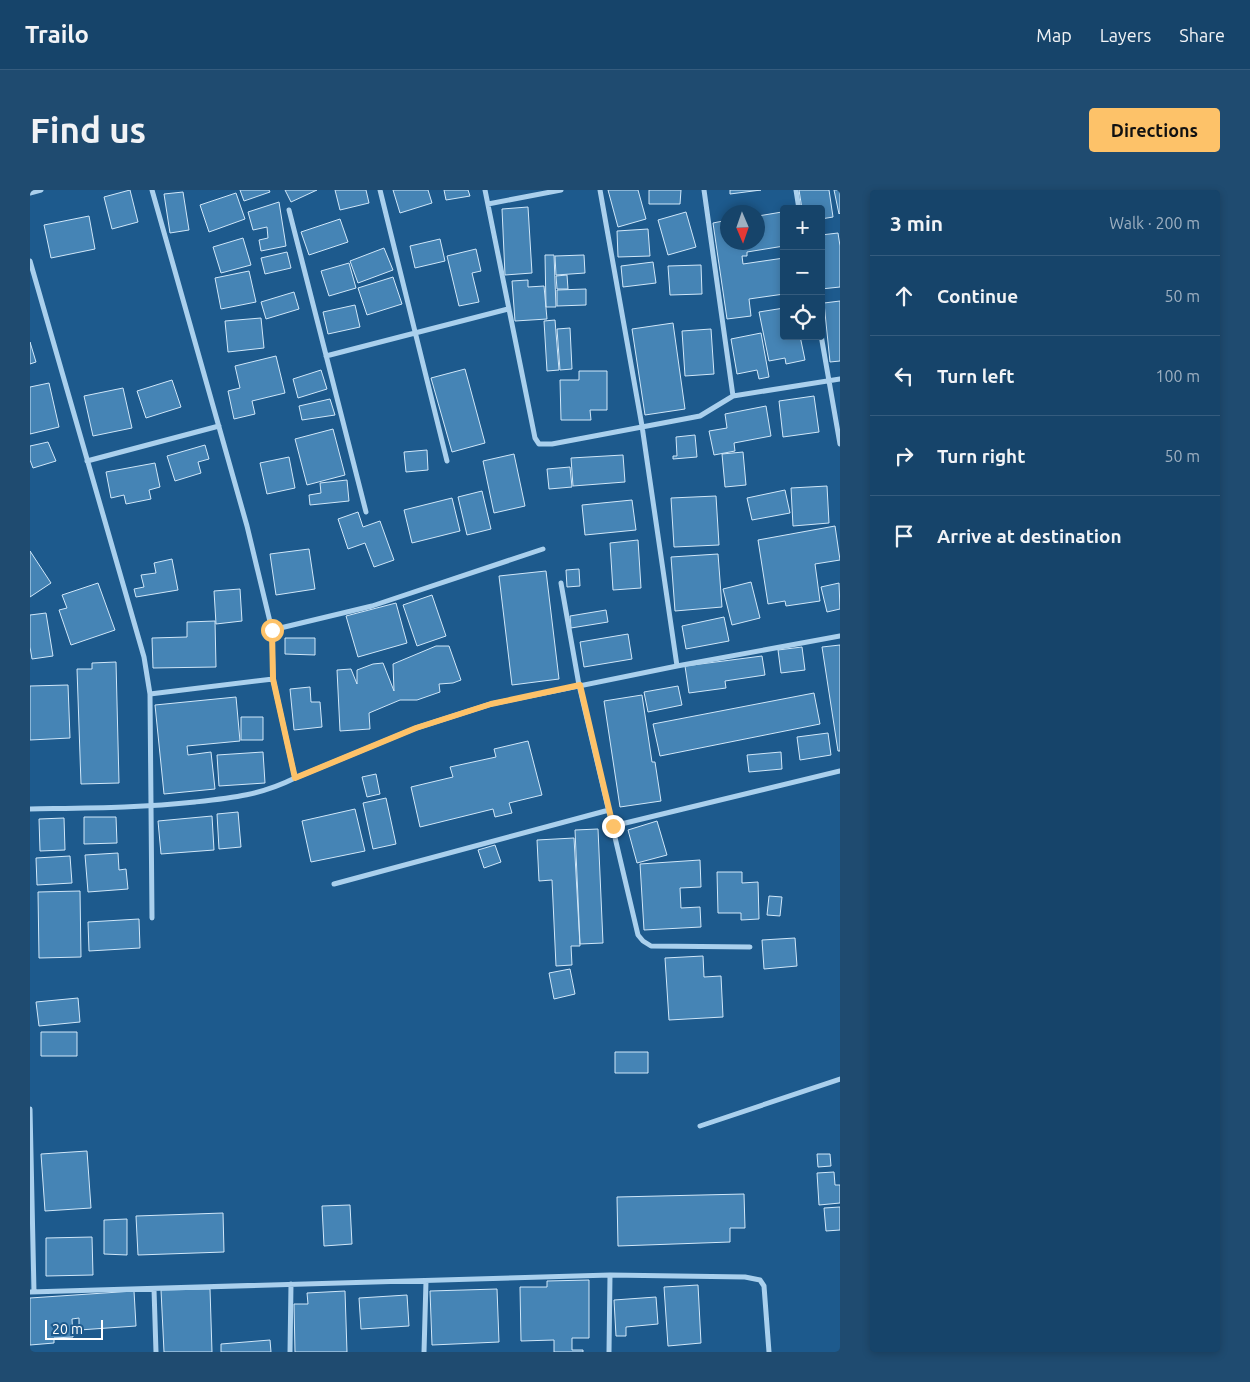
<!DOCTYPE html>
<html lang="en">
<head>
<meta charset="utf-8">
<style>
	body { margin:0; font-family:Ubuntu,sans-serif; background:#1f4b70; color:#f1f3f6 }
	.controls { position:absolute; right:15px; top:15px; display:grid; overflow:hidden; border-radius:5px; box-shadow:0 2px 8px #0003 }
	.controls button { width:45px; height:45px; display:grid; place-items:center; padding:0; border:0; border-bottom:1px solid #355c7e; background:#16446a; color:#f1f3f6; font:25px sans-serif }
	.compass { position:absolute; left:690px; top:15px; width:45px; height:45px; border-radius:50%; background:#16446a; box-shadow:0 2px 8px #0003; rotate:178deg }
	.scale { position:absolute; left:15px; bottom:12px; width:58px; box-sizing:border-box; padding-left:5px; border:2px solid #fff; border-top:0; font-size:14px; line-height:18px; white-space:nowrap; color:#fff; -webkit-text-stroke:4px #1d5a8d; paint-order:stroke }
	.stop { position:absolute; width:15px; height:15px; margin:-11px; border:4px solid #fdc269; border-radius:50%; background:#fff }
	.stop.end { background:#fdc269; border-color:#fff; box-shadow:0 1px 5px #0008 }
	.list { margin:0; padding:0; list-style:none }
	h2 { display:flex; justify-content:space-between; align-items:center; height:65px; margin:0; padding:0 20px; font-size:21px }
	h2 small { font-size:16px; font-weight:400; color:#9eb0c1 }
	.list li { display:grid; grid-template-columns:32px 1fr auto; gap:15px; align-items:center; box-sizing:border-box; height:80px; padding:0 20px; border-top:1px solid #355c7e }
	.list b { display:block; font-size:19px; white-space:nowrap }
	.list em { font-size:16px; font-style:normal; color:#9eb0c1 }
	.icon { flex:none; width:28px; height:28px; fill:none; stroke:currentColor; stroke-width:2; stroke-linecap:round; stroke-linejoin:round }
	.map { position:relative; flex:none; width:810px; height:1162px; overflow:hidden; border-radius:5px }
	header { display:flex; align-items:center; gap:30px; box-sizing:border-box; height:70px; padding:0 25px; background:#16446a; border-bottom:1px solid #355c7e }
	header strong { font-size:24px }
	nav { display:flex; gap:28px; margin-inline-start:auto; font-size:18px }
	.intro { display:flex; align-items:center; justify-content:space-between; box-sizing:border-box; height:120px; padding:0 30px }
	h1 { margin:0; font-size:35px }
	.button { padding:12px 22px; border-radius:5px; background:#fdc269; color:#111; font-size:18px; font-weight:700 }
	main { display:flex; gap:30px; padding:0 30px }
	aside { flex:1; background:#16446a; border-radius:5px; box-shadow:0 2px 8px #0003 }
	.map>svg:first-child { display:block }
	.building { fill:#4584b5; stroke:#d0e7f9 }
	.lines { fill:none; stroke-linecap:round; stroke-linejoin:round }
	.minor { stroke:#aad0ed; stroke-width:5 }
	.route { stroke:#fdc269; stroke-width:6 }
</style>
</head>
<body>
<header>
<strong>Trailo</strong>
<nav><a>Map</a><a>Layers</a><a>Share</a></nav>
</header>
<div class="intro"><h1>Find us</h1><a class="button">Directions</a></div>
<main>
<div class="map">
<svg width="810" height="1162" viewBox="0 0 810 1162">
	<rect width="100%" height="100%" fill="#1d5a8d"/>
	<!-- building -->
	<path class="building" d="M 100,0 L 108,32 L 82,39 L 74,7 Z
		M 210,0 L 239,0 L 240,2 L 214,11 Z
		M 255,0 L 287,0 L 261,12 Z
		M 305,0 L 336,0 L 339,13 L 310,20 Z
		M 363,0 L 398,0 L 402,13 L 370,23 Z
		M 414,0 L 438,0 L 440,6 L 416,10 Z
		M 578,0 L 608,0 L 616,29 L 588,37 Z
		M 619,0 L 651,0 L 650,14 L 619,14 Z
		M 700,0 L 731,0 L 700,4 Z
		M 769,0 L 799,0 L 803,27 L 791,29 L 791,19 L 772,19 Z
		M 804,0 L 810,0 L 810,23 L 809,24 Z
		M 153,2 L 159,40 L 140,43 L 134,4 Z
		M 206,3 L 215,29 L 179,42 L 170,15 Z
		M 249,12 L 256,56 L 231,61 L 229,50 L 238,48 L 237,37 L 223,40 L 218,22 Z
		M 498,17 L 502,83 L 475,85 L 472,19 Z
		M 656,22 L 666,57 L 638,65 L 628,30 Z
		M 752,22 L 754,56 L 717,62 L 717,66 L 712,66 L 713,74 L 754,68 L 754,104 L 719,109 L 721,126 L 697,129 L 683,33 L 698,30 L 698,52 L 728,52 L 728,26 Z
		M 59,26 L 65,59 L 21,68 L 14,35 Z
		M 310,29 L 318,52 L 279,65 L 271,42 Z
		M 618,39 L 620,66 L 588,67 L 587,41 Z
		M 808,43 L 810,56 L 810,97 L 791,99 L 791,45 Z
		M 213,48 L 221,75 L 191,83 L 183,57 Z
		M 410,49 L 415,71 L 385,78 L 380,56 Z
		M 354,58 L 363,80 L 328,93 L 320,71 Z
		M 446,59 L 451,81 L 442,83 L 449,112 L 429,116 L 417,66 Z
		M 257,62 L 261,78 L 235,84 L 231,68 Z
		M 515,65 L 524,65 L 526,117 L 516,117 Z
		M 554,65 L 555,83 L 526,85 L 525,66 Z
		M 623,72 L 626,93 L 593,97 L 591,76 Z
		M 319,73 L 326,98 L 299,106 L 291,81 Z
		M 671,75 L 672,104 L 640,105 L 638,76 Z
		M 219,81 L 226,112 L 191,119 L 185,88 Z
		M 537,85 L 538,99 L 527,99 L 526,86 Z
		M 363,87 L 372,114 L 337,125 L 328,98 Z
		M 498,90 L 498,97 L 514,96 L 517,129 L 485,131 L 482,91 Z
		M 556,99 L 556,115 L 527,116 L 527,100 Z
		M 264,102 L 269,119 L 236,129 L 231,112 Z
		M 810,111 L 810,171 L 800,172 L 794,113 Z
		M 325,115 L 330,137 L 298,144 L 293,122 Z
		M 754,118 L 754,146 L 770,146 L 775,170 L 756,174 L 755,168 L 739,171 L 729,122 Z
		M 231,128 L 234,158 L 198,162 L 195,131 Z
		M 525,130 L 529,180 L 517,181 L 514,131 Z
		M 643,133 L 655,219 L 615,225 L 602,139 Z
		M 540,138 L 542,179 L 530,180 L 527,139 Z
		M 681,139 L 684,184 L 655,186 L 652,141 Z
		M 731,143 L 739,187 L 729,189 L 727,180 L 707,184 L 701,149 Z
		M 0,152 L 6,172 L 0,174 Z
		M 246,166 L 255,203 L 222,211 L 225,224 L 204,229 L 198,201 L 210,198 L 205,176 Z
		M 435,179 L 455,253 L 422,262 L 401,188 Z
		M 291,180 L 297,199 L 268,208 L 263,189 Z
		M 549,181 L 577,181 L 577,220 L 560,220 L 561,230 L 531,230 L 530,190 L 549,190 Z
		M 142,190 L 151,217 L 116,228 L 107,201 Z
		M 19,193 L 29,237 L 0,244 L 0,197 Z
		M 93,198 L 102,238 L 63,246 L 54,206 Z
		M 784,206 L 789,242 L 753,247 L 749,211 Z
		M 300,209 L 305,225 L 272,230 L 269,216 Z
		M 736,216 L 741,246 L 704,253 L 705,261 L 684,265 L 679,241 L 697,238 L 695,224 Z
		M 303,239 L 315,285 L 277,295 L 265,249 Z
		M 665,245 L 667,267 L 643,269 L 643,266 L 647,266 L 646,247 Z
		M 18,252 L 26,271 L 3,278 L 0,270 L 0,256 Z
		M 175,255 L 179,269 L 168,272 L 171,283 L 145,291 L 137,266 Z
		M 397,260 L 398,280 L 376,282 L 374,262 Z
		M 713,262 L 716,295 L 695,297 L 692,264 Z
		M 484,264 L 495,316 L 464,323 L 453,271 Z
		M 593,265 L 595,292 L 543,296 L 541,268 Z
		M 259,267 L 265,298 L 237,304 L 230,273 Z
		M 125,273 L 130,297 L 119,300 L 121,309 L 96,314 L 94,305 L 81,308 L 76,282 Z
		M 540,277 L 542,297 L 519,299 L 517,279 Z
		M 317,290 L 319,311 L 280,315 L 279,305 L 291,303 L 290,293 Z
		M 797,296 L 799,333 L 763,336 L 761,298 Z
		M 755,300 L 760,323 L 722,330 L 717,308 Z
		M 452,301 L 461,339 L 437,345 L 428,307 Z
		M 686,306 L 689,355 L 644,357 L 641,308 Z
		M 422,308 L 430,341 L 382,353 L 374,320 Z
		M 602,310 L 606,340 L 555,345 L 552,315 Z
		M 328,322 L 333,337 L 350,331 L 364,370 L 344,377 L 335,353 L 318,359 L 308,329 Z
		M 805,336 L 810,370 L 785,374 L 790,411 L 756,416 L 755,411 L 738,414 L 728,350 Z
		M 608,350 L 611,398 L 583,400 L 580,353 Z
		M 279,359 L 285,399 L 246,405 L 240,364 Z
		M 0,361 L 21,393 L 0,407 Z
		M 688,364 L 692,417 L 645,421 L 641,367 Z
		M 142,369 L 148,400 L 106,407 L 104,399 L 114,397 L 111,385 L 126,383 L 124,373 Z
		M 549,379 L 550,396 L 537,397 L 536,380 Z
		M 516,381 L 529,489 L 482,495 L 469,386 Z
		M 721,392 L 730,428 L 702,435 L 693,399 Z
		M 68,393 L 85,440 L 41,455 L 29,420 L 37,418 L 32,405 Z
		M 809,393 L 810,419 L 797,422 L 791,397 Z
		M 210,399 L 212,431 L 186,434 L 184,401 Z
		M 402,405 L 416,446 L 387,456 L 373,415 Z
		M 366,413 L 377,453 L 328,467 L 316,426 Z
		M 576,420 L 578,432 L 541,438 L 540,426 Z
		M 16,423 L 23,466 L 2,469 L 0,457 L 0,425 Z
		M 694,427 L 699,451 L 656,459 L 652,436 Z
		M 185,431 L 186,477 L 123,478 L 122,448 L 157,447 L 157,432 Z
		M 598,444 L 602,469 L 554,477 L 550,452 Z
		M 255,448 L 285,448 L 285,465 L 255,464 Z
		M 810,455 L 810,561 L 808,561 L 792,457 Z
		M 406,456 L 419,456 L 431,490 L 423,493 L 409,494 L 410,502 L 387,510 L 370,510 L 339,523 L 340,539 L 310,541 L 307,480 L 321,479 L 327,494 L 327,480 L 343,474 L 353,473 L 364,501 L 363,474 Z
		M 772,457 L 775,480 L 751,483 L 748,460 Z
		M 732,466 L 735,485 L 695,491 L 696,498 L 659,503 L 655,476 Z
		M 86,472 L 89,593 L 51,594 L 47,479 L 62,479 L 62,473 Z
		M 38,495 L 40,548 L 0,550 L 0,496 Z
		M 648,496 L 652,515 L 618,522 L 614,502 Z
		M 280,497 L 281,512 L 290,512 L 292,537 L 264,540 L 260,499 Z
		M 784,503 L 790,534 L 630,566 L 623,534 Z
		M 612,505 L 622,572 L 625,572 L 631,611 L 590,617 L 574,511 Z
		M 206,507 L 210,551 L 157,556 L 158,565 L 181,562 L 185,599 L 134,604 L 125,515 Z
		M 211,527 L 233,527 L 233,550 L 211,550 Z
		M 798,543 L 801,565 L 770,570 L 767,547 Z
		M 498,551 L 512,605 L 479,613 L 482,623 L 465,627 L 463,619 L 390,637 L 381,597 L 423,587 L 420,577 L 466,567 L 464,559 Z
		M 233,562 L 235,593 L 189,596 L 187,565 Z
		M 751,562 L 752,579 L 719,582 L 717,565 Z
		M 346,584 L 350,604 L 337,607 L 332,587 Z
		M 356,608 L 366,654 L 343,659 L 333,613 Z
		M 325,619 L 335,661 L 281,672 L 272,631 Z
		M 208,622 L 211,657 L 189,659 L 187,624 Z
		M 182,626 L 184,660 L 131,664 L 128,631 Z
		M 54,627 L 86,627 L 87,653 L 54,654 Z
		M 34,628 L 35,660 L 10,661 L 9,629 Z
		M 627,631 L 637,665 L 607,673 L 598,640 Z
		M 568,639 L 573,753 L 550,754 L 545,640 Z
		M 544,648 L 550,756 L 541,756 L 542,775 L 526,776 L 522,690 L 509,691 L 507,650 Z
		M 465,655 L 471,672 L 454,678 L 448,660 Z
		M 88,663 L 89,680 L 96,679 L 98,699 L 58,702 L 55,665 Z
		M 40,666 L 42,693 L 7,695 L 6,668 Z
		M 670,670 L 671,697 L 650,698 L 651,718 L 670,717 L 671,737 L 614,740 L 610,674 Z
		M 687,682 L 712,682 L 712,693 L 728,692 L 729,729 L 711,730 L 711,723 L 688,723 Z
		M 50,701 L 51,767 L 9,768 L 8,702 Z
		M 739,706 L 752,707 L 750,726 L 737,725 Z
		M 109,729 L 110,758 L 59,761 L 58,732 Z
		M 765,748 L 767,776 L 734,779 L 732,750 Z
		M 673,766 L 674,787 L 691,786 L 693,827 L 639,830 L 635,768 Z
		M 540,779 L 545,804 L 524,809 L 519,783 Z
		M 48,808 L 50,832 L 9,836 L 6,812 Z
		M 11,842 L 47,842 L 47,866 L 11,866 Z
		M 585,862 L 618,862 L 618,883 L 585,883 Z
		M 57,961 L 61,1018 L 15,1021 L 11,964 Z
		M 787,964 L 800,964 L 801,976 L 788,977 Z
		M 804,982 L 805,995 L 810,995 L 810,1013 L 789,1015 L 787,983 Z
		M 714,1004 L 715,1038 L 700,1038 L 700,1052 L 588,1056 L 587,1007 Z
		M 320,1015 L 322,1054 L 294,1056 L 292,1016 Z
		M 810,1017 L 810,1040 L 796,1041 L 794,1018 Z
		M 193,1023 L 194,1062 L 108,1065 L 106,1026 Z
		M 97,1029 L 97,1065 L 74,1064 L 74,1030 Z
		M 62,1047 L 63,1085 L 16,1086 L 16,1048 Z
		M 559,1090 L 559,1148 L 542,1148 L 542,1160 L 553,1160 L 553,1162 L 524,1162 L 524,1150 L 491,1151 L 490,1097 L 517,1097 L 517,1091 Z
		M 668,1095 L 671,1153 L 638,1156 L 634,1097 Z
		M 180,1099 L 182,1162 L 134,1162 L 131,1100 Z
		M 467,1099 L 469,1152 L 402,1155 L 400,1101 Z
		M 104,1101 L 106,1136 L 49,1140 L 49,1128 L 42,1129 L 43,1147 L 24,1148 L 24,1153 L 0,1155 L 0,1108 Z
		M 315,1101 L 317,1162 L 265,1162 L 264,1114 L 278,1114 L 277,1103 Z
		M 377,1105 L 379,1136 L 331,1139 L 329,1108 Z
		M 626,1107 L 628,1134 L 596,1137 L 596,1146 L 586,1146 L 584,1110 Z
		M 240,1150 L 241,1162 L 191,1162 L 191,1154 Z"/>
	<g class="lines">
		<!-- minor -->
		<path class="minor" d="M 122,0 L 217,336 L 242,440
			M 350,0 L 417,271
			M 455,0 L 505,248 L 509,254 L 522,254 L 670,226 L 703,206 L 810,189
			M 570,0 L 612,236 L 647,476
			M 674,0 L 703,206
			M 766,0 L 769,19
			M 0,3 L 11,0
			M 458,14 L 531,0
			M 259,20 L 336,322
			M 0,71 L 114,467 L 120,504 L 122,728
			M 791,145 L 810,254
			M 296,166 L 478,119
			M 57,271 L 189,236
			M 531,393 L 549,495 L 608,745 L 613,751 L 621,756 L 720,757
			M 243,489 L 265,588
			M 120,504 L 243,489 L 242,440 L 342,416 L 513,359
			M 0,619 C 55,618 110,618 165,612 C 202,608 231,605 265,588 L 386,538 L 461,514 L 647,476 L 810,446
			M 583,636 L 810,581
			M 304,694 L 579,620
			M 0,919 L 4,1102
			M 670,936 L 810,889
			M 124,1099 L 126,1162
			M 0,1102 L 580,1085 L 715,1087 L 730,1090 L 734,1096 L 739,1162
			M 260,1162 L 261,1094
			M 394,1162 L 396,1091
			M 579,1162 L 580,1085"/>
	</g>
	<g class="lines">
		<!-- route -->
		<path class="route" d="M 242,440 L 243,489 L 265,588 L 386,538 L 461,514 L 550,495 L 583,636"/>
	</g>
</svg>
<div class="controls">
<button>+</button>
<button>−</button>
<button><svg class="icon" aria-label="locate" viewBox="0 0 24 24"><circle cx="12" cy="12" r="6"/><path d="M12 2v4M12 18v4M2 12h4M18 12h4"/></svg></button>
</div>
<svg class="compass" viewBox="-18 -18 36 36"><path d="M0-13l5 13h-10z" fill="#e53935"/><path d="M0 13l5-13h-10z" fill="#9eb0c1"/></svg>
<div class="scale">20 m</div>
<div class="stop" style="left:242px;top:440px"></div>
<div class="stop end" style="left:583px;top:636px"></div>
</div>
<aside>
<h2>3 min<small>Walk · 200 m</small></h2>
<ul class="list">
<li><svg class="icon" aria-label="ahead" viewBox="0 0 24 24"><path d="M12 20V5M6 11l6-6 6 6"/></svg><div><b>Continue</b></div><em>50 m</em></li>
<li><svg class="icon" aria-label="left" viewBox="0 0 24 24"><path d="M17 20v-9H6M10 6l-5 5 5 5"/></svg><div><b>Turn left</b></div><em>100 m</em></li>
<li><svg class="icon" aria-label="right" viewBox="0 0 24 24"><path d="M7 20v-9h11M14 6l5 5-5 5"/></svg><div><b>Turn right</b></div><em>50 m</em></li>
<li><svg class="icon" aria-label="arrive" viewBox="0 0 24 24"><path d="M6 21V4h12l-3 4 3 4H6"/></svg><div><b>Arrive at destination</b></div></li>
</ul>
</aside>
</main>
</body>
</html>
